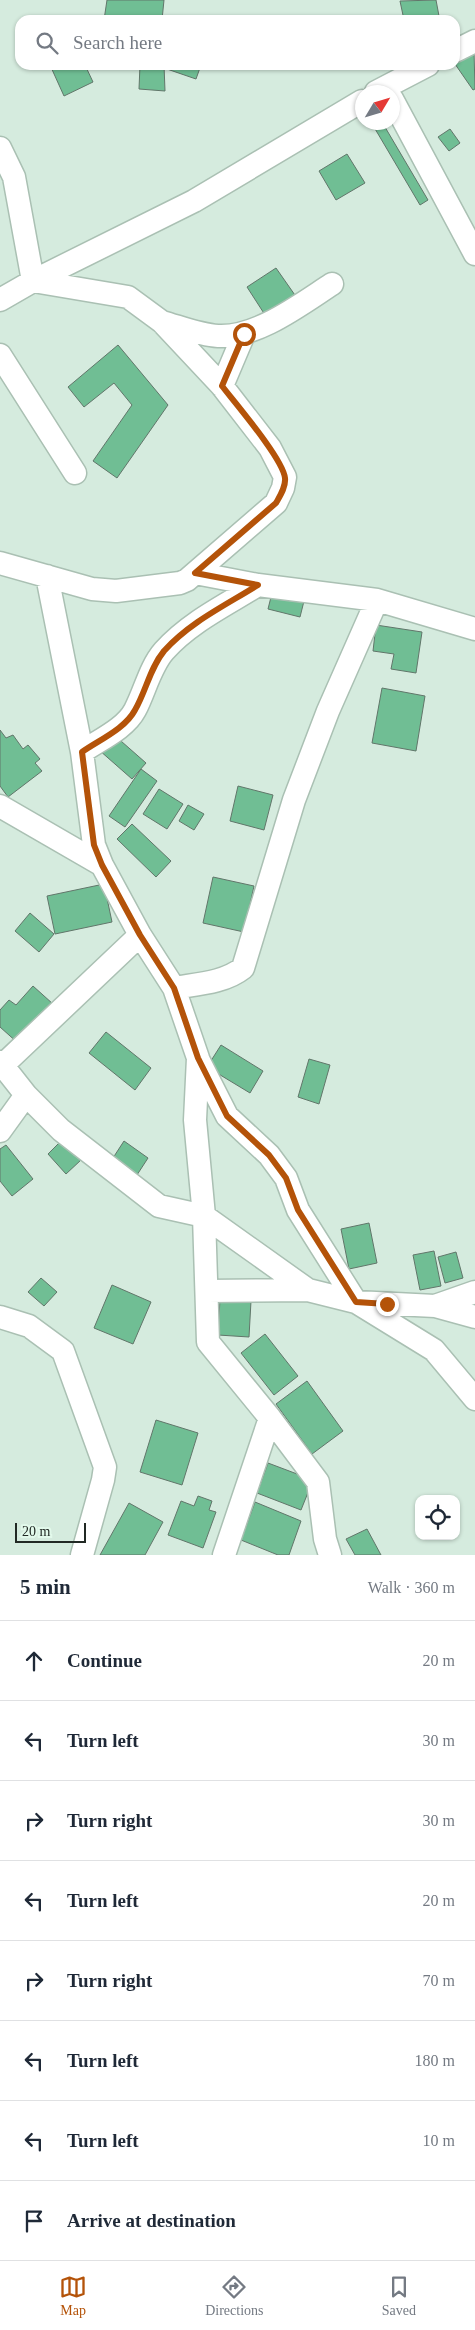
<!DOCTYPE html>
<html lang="en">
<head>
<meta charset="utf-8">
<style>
	body { margin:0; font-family:"Times New Roman",serif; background:#f2f2f3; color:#1f2937 }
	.controls { position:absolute; right:15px; bottom:15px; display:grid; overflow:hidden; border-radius:10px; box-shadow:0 1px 4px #0004 }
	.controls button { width:45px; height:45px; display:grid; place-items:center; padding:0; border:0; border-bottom:1px solid #e0e1e3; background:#fff; color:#1f2937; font:25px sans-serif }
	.compass { position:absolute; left:355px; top:85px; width:45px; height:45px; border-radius:50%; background:#fff; box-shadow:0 1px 4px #0004; rotate:52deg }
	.scale { position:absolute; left:15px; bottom:12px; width:71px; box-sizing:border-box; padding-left:5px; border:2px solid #212924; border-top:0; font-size:14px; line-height:18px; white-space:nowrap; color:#212924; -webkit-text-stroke:4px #e2f9eb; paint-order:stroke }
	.stop { position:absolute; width:15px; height:15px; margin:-11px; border:4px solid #b45309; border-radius:50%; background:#fff }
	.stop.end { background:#b45309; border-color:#fff; box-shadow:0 1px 5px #0008 }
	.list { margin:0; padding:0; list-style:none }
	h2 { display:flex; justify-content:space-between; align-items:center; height:65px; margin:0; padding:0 20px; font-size:21px }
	h2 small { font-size:16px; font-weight:400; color:#747a83 }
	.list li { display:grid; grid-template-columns:32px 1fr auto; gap:15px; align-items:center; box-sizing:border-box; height:80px; padding:0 20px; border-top:1px solid #e0e1e3 }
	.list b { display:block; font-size:19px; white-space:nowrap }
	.list em { font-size:16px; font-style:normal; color:#747a83 }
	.icon { flex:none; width:28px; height:28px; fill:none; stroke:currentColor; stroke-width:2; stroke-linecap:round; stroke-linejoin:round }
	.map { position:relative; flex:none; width:475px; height:1555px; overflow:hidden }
	.search { position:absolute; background:#fff; box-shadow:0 1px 4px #0004; left:15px; right:15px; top:15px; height:55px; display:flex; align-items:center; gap:12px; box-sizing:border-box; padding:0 18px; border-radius:15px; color:#747a83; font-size:19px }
	.sheet { height:705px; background:#fff }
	nav { display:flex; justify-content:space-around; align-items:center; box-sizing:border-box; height:70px; border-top:1px solid #e0e1e3; background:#fff; font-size:14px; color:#747a83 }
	nav a { display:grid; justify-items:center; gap:2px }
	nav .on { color:#b45309 }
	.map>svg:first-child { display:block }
	.building { fill:#70be94; stroke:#61766a }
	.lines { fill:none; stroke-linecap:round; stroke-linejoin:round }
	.minor-casing { stroke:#aac0b3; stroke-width:25 }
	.minor { stroke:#fff; stroke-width:22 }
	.route { stroke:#b45309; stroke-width:6 }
</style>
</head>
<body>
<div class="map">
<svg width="475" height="1555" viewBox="0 0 475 1555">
	<rect width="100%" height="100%" fill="#d5ebde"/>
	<!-- building -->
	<path class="building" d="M 107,0 L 164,0 L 162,20 L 104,20 Z
		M 436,0 L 439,16 L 419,20 L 404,20 L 400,1 Z
		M 474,51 L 475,89 L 473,90 L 455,64 Z
		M 50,65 L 85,65 L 93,82 L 64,96 Z
		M 140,65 L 164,65 L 165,91 L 139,89 Z
		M 165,65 L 201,65 L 196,79 L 164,68 Z
		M 371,122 L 382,122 L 428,200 L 420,205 Z
		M 450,129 L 460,143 L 449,151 L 438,137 Z
		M 347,154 L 365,183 L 336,200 L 319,171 Z
		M 276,268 L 297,298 L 267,318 L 247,287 Z
		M 118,345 L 168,405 L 117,478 L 93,461 L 132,405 L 114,383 L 84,407 L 68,387 Z
		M 273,589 L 305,597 L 300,617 L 268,609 Z
		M 376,625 L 422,632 L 416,673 L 391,669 L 394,654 L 373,651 Z
		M 382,688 L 425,696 L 416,751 L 372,743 Z
		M 0,730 L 6,738 L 13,735 L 23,749 L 28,745 L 40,759 L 35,763 L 42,771 L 8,797 L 0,786 Z
		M 113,734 L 146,763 L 132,779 L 99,750 Z
		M 141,769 L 157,781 L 125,827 L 109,816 Z
		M 238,786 L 273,795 L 264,830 L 230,821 Z
		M 159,789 L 183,804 L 167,829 L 143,814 Z
		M 188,805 L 204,814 L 194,830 L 179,821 Z
		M 132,824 L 171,861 L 156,877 L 117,839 Z
		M 213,877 L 254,886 L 244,932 L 203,923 Z
		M 104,884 L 112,922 L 55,934 L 47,896 Z
		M 30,913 L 54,934 L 39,952 L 15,931 Z
		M 33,986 L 53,1004 L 19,1044 L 0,1027 L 0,1010 L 9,1000 L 16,1005 Z
		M 106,1032 L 151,1068 L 135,1090 L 89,1053 Z
		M 221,1045 L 263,1071 L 250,1093 L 207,1067 Z
		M 309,1059 L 330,1065 L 319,1104 L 298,1097 Z
		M 62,1140 L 81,1160 L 66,1174 L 48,1154 Z
		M 124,1141 L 148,1158 L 135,1178 L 111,1161 Z
		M 6,1145 L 33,1179 L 12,1196 L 0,1181 L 0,1149 Z
		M 369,1223 L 377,1263 L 349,1269 L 341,1229 Z
		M 434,1251 L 441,1286 L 420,1290 L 413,1255 Z
		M 456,1252 L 463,1278 L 445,1283 L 438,1257 Z
		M 41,1278 L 57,1292 L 44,1306 L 28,1292 Z
		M 112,1285 L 151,1302 L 133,1344 L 94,1328 Z
		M 220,1299 L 251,1301 L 249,1337 L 218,1335 Z
		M 265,1334 L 298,1376 L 274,1395 L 241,1353 Z
		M 307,1381 L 343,1431 L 312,1454 L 276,1404 Z
		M 156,1420 L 198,1433 L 182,1485 L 140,1472 Z
		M 268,1463 L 313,1480 L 301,1510 L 257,1493 Z
		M 198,1496 L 212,1501 L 209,1510 L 216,1512 L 203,1548 L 168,1535 L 181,1501 L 194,1506 Z
		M 255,1502 L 301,1521 L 289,1555 L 278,1555 L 241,1540 Z
		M 129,1503 L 163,1522 L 145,1555 L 100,1555 Z
		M 367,1529 L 381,1555 L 355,1555 L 346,1539 Z"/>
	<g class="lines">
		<defs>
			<path id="minor" d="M 455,51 L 475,41
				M 376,92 L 428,65
				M 392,99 L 475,254
				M 0,148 L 14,177 L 33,281 L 128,297 L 162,322 L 222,386 L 270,448 L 285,477 L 283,488 L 276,503 L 187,580 L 180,583 L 116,591 L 92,589 L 0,563
				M 0,300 L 33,281 L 194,201 L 362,101
				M 162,322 C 180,327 200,335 218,336 C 257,338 301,304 332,284
				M 0,355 L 75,473
				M 222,386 L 244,334
				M 195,573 L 258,585 L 377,600 L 475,629
				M 47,576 L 82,752 L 94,845 L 102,865 L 140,935 L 174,988 L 198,1058 L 195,1120 L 204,1216 L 308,1290 L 356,1302 L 434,1350 L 475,1399
				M 82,752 C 99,740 125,729 135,710 C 145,691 150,667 164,651 C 190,622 226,605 258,585
				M 0,806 L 102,865
				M 174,988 C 197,984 224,983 243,968 L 294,800 L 328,711 L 377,600
				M 198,1059 L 227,1116 L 269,1155 L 286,1178 L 298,1210 L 356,1302 L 435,1306 L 475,1292
				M 0,1062 L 26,1095 L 61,1130 L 159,1206 L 204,1216 L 208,1342 L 270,1418 L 318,1482 L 325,1539 L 330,1555
				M 3,1065 L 140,935
				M 0,1131 L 26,1095
				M 208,1291 L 308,1290
				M 435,1306 L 475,1317
				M 0,1317 L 29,1326 L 63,1351 L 105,1467 L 103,1480 L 82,1555
				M 224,1555 L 270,1418"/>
		</defs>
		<!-- minor casing -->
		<use href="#minor" class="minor-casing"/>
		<!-- minor -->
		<use href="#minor" class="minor"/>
	</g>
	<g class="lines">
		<!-- route -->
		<path class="route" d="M 244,334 L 222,386 C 236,404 283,459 285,478 C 286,487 280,496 276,503 L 195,573 L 258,585 C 226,605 190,622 164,651 C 150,668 146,691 135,710 C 125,729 99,740 82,752 L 94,845 L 102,865 L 140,935 L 174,988 L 198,1058 L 227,1116 L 269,1155 L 286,1178 L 298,1210 L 356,1302 L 387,1304"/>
	</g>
</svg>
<div class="controls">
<button><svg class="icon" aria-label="locate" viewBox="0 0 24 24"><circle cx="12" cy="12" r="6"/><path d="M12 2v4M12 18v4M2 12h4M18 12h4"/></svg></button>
</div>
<svg class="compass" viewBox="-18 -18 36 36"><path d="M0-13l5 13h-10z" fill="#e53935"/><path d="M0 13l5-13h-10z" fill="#747a83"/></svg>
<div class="scale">20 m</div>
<div class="stop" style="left:244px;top:334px"></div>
<div class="stop end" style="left:387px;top:1304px"></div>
<div class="search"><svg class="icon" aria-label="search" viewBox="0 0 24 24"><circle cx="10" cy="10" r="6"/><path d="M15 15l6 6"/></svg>Search here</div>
</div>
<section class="sheet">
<h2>5 min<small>Walk · 360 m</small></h2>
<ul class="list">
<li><svg class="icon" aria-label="ahead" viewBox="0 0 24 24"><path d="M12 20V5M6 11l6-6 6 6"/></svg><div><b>Continue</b></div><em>20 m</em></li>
<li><svg class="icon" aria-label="left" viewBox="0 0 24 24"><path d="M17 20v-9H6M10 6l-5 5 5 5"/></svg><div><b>Turn left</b></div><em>30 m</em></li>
<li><svg class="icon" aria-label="right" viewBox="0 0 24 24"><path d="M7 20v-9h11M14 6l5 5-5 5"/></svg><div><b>Turn right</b></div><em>30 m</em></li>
<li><svg class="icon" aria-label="left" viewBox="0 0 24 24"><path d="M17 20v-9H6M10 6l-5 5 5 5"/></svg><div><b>Turn left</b></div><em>20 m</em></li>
<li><svg class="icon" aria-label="right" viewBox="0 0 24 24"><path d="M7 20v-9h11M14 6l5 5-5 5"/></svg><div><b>Turn right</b></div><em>70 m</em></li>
<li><svg class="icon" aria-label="left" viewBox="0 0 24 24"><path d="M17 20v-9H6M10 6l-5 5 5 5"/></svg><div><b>Turn left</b></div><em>180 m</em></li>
<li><svg class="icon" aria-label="left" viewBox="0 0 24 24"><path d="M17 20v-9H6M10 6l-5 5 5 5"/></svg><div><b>Turn left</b></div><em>10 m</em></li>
<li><svg class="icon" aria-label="arrive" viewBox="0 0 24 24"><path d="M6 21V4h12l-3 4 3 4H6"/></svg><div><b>Arrive at destination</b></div></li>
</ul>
</section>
<nav>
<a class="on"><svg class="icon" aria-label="map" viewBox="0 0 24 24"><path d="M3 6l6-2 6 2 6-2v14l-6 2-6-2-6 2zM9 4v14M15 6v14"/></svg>Map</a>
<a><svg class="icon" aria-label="directions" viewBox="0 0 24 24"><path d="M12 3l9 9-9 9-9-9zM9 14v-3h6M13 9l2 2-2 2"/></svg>Directions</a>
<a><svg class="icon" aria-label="saved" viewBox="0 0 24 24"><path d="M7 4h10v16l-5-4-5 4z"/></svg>Saved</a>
</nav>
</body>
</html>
